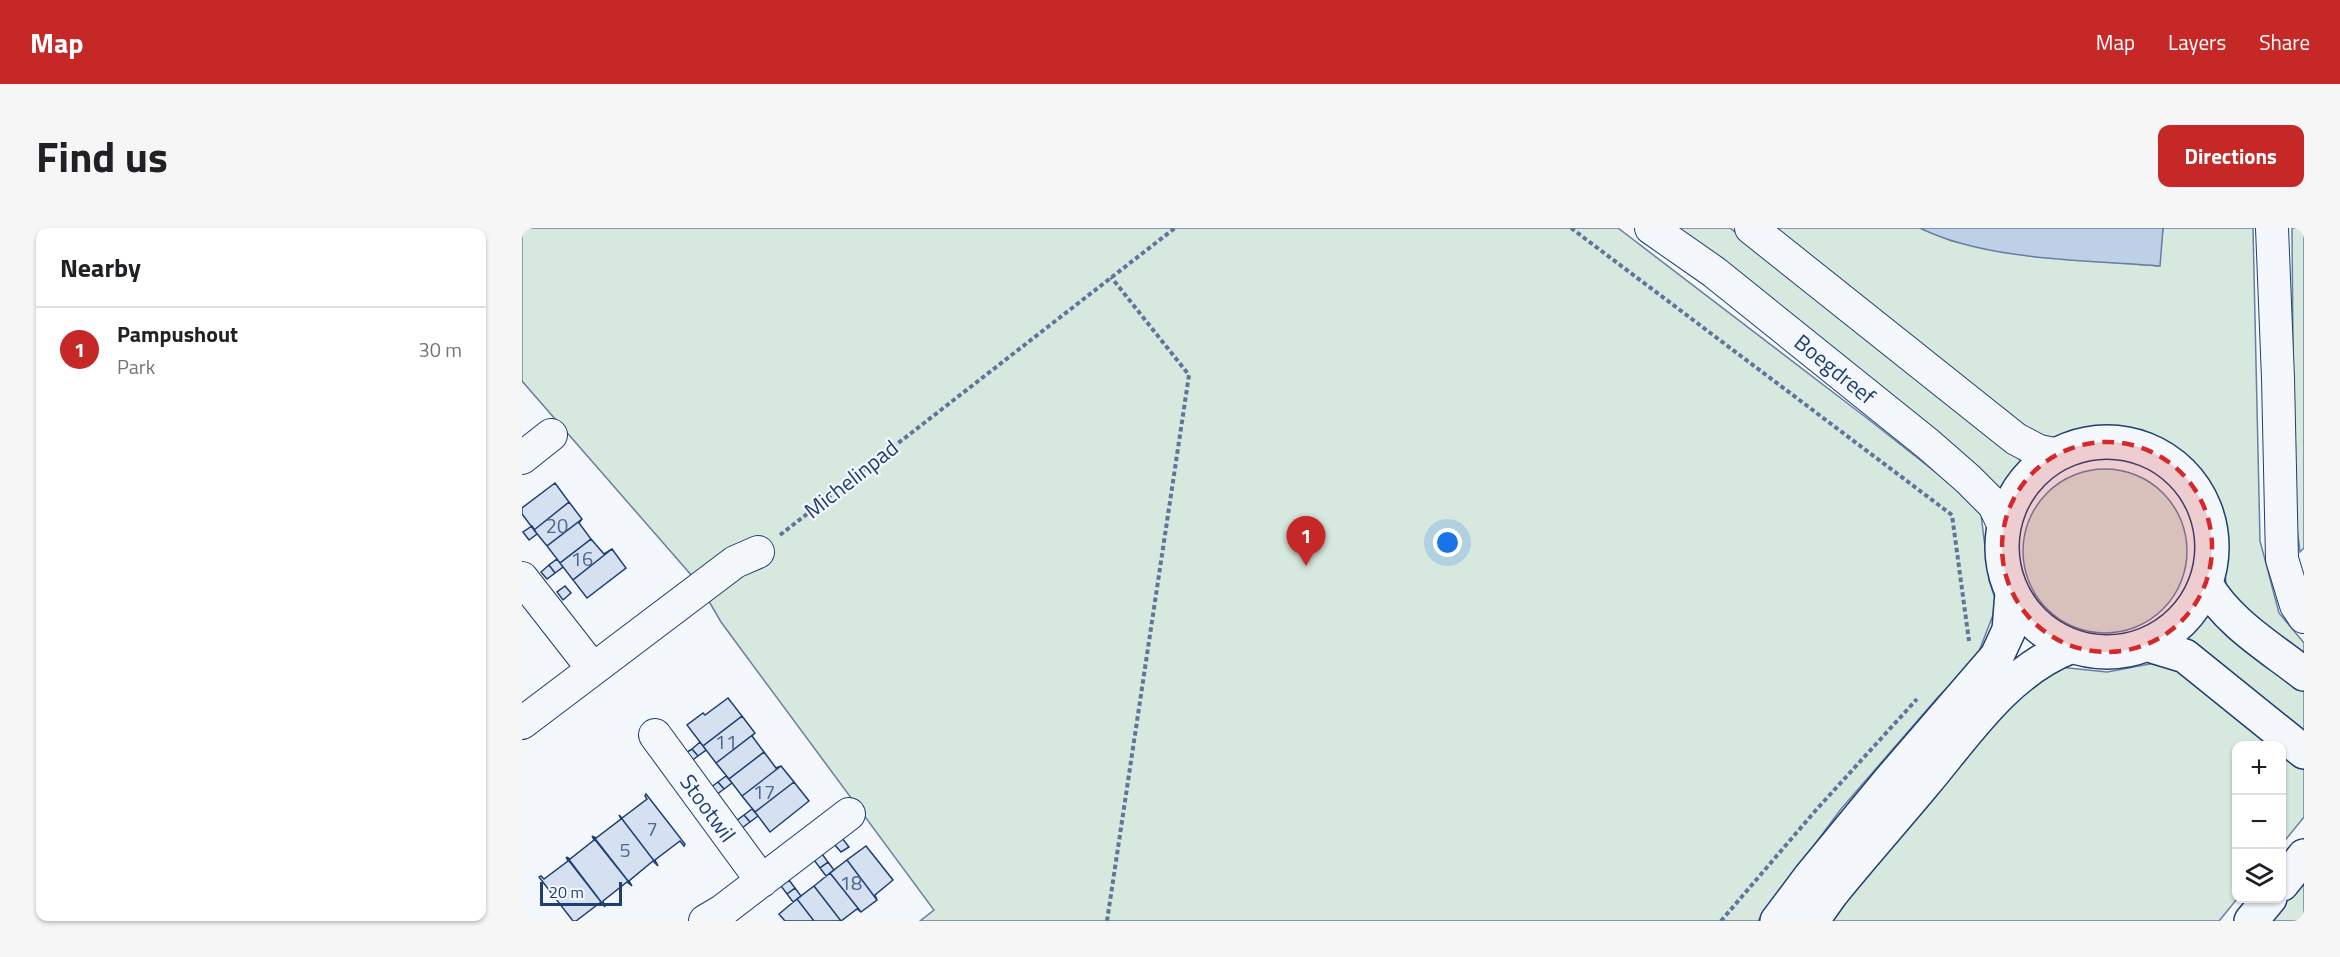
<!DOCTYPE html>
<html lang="en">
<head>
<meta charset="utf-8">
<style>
	body { margin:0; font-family:"Titillium Web",sans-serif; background:#f6f6f6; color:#202124 }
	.controls { position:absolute; right:18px; bottom:18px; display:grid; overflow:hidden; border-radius:12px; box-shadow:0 2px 4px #0004 }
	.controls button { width:54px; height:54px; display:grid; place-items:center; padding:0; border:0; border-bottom:2px solid #e0e0e0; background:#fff; color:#202124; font:30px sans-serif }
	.scale { position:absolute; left:18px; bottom:15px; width:82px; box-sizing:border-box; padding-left:6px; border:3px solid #1d3f73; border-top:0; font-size:16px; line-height:21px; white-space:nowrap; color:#1d3f73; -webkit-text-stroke:4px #f4f7fb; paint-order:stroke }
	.you { position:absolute; left:926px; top:315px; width:21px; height:21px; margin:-15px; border:4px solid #fff; border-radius:50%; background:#1a73e8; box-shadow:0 0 0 9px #1a73e833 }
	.badge { display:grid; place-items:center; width:39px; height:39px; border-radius:50%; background:#c62828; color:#fff; font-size:20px; font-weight:700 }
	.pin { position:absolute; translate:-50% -50px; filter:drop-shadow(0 2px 3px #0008) }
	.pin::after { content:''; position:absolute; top:32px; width:21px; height:18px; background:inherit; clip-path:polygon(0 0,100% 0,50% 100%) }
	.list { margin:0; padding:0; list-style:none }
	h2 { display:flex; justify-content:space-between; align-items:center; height:78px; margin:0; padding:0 24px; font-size:26px }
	h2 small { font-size:20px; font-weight:400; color:#757577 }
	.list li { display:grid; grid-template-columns:39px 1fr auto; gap:18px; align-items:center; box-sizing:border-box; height:84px; padding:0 24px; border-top:2px solid #e0e0e0 }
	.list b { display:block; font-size:22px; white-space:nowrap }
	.list p { margin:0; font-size:20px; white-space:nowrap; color:#757577 }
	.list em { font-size:20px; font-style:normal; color:#757577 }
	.icon { flex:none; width:33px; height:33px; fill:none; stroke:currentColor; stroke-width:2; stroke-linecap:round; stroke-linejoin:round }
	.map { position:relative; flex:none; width:1782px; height:693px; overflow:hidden; border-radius:12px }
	header { display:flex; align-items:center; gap:36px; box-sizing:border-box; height:84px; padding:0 30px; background:#c62828; color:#fff }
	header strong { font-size:28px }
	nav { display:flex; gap:33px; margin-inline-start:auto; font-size:21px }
	.intro { display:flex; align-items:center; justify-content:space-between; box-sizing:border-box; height:144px; padding:0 36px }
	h1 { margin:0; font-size:42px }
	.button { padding:15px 27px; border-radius:12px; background:#c62828; color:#fff; font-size:21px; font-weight:700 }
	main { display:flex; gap:36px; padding:0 36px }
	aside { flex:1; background:#fff; border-radius:12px; box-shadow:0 2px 4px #0004 }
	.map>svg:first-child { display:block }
	.green { fill:#d7e8df; stroke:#687fa3; stroke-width:1.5 }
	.water { fill:#bed0e5; stroke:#687fa3; stroke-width:1.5 }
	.building { fill:#d5e0f0; stroke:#1d3f73; stroke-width:1.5 }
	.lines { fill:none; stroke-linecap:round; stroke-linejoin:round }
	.minor-casing { stroke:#1d3f73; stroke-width:34 }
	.major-casing { stroke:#1d3f73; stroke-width:36 }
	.highway-casing { stroke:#1d3f73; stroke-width:36 }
	.path { stroke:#5e769c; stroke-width:4; stroke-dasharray:4.5 3; stroke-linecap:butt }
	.minor { stroke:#f4f7fb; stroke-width:32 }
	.major { stroke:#f4f7fb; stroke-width:33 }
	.highway { stroke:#f4f7fb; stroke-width:33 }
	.marked { fill:#d62828; fill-opacity:0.2; stroke:#d62828; stroke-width:4.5; stroke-dasharray:12 8; stroke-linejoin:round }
	.labels { text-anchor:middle; stroke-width:4.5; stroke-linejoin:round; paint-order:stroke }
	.number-label { font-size:20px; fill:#4b6792 }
	.street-label { font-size:22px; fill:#1d3f73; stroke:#f4f7fb }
</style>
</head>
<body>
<header>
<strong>Map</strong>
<nav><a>Map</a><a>Layers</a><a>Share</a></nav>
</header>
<div class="intro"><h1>Find us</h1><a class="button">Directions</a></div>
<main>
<aside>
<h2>Nearby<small></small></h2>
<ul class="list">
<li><span class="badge">1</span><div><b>Pampushout</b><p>Park</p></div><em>30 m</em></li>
</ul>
</aside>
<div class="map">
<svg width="1782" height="693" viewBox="0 0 1782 693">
	<rect width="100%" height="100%" fill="#f4f7fb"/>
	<!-- green -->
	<path class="green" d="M 0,0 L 1096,0 L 1346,191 L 1435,261 L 1459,286 L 1467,352 L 1473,370 L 1471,387 L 1454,431 L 1416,469 L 1319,581 L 1236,693 L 398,693 L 412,682 L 199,394 L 177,356 L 0,153 Z
		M 1150,0 L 1208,0 L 1502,235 L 1475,265 Z
		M 1251,0 L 1398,0 L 1430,13 L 1507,28 L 1637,38 L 1641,0 L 1731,0 L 1738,313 L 1757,385 L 1782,415 L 1782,429 C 1763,414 1744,398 1725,383 C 1720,379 1711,374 1708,368 C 1701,356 1704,336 1704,323 C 1701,269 1670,222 1618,206 C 1583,195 1549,216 1514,208 Z
		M 1770,0 L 1782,0 L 1782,320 L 1778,324 L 1774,293 L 1772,241 Z
		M1501 323a82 82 0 1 1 164 0a82 82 0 1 1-164 0Z
		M 1688,383 L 1782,455 L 1782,504 L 1662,412 Z
		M 1633,435 L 1647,436 L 1759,517 L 1714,518 L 1715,671 L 1697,693 L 1303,693 L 1492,471 L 1537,439 L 1585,444 Z
		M 1760,518 L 1782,539 L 1782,589 L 1760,616 Z
		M 1782,652 L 1782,693 L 1748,693 Z"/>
	<!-- water -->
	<path class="water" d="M 1398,0 L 1641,0 L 1638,38 C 1564,32 1465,33 1398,0 Z"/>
	<!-- building -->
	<path class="building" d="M 33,255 L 47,274 L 12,302 L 0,286 L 0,280 Z
		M 47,274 L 60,291 L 25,318 L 12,302 Z
		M 60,291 L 57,295 L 69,311 L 38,335 L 25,318 Z
		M 10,298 L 15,306 L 7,312 L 1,304 Z
		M 69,311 L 82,326 L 90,321 L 51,352 L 38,335 Z
		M 90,321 L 104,340 L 65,370 L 51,352 Z
		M 35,331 L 41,339 L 33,345 L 27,337 Z
		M 27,337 L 33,345 L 25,351 L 19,344 Z
		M 43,358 L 49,365 L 41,372 L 35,364 Z
		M 206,470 L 220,488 L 181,518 L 165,497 L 181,485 L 183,487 Z
		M 220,488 L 233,505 L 194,535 L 181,518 Z
		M 233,505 L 230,508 L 242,524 L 207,551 L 194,535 Z
		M 178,514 L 184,522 L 176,528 L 170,521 Z
		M 170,521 L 176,528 L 168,534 L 162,526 Z
		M 242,524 L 254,540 L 259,538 L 220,568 L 207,551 Z
		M 259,538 L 272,554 L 233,584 L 220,568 Z
		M 204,548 L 210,555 L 202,561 L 196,554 Z
		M 196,554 L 202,561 L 194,567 L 188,560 Z
		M 272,554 L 287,573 L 248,604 L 233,584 Z
		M 124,566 L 163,616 L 162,618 L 158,613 L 133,632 L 136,638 L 97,587 L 100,590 L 125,571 L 123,568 Z
		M 230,581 L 236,588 L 228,594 L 222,587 Z
		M 97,587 L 136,638 L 131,633 L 107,653 L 110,658 L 71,608 L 74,610 L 99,591 Z
		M 222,587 L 228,594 L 220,600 L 214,593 Z
		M 70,608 L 110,658 L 105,654 L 81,673 L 83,679 L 45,629 L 48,631 L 72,612 Z
		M 320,610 L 327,619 L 319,624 L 312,616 Z
		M 344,618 L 371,652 L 353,667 L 355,672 L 325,632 Z
		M 300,626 L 306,634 L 298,640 L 292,632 Z
		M 44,629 L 83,679 L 79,674 L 54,693 L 51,693 L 17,649 L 19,648 L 22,651 L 46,633 Z
		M 325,632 L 355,672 L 339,684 L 308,645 Z
		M 306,634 L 312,642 L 304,648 L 298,640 Z
		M 308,645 L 339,684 L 335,681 L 319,693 L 292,658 Z
		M 267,652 L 273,660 L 265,666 L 259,658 Z
		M 292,658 L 319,693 L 292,693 L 275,671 Z
		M 273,660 L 279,668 L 271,674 L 265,666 Z
		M 275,671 L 292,693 L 263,693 L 257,686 Z"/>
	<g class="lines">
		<defs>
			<path id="minor" d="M 1129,0 L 1192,44 L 1406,216 L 1446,251 L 1472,277 L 1482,298
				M 1229,0 L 1494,211 L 1517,223 L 1532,226
				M 1750,0 L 1756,150 L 1760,331 L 1774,377 L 1782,389
				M 0,230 L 29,207
				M 0,350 L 71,441
				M 0,495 L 213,334 L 236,324
				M 133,507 L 240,653
				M 183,693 L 200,683 L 327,586"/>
			<path id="major" d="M1480 319a105 105 0 1 1 210 0a105 105 0 1 1-210 0Z
				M 1684,356 C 1705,394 1749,420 1782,446
				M 1630,418 L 1663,428 L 1782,524"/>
			<path id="highway" d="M 1760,656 L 1782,628
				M 1255,693 L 1288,649 L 1368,552 L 1475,428 L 1487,402 L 1490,365
				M 1290,693 L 1310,665 C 1340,628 1372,592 1402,556 C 1445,505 1484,444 1548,419
				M 1729,693 L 1748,670"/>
		</defs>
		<!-- minor casing -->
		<use href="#minor" class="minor-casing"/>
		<!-- major casing -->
		<use href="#major" class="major-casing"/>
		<!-- highway casing -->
		<use href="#highway" class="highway-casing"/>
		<!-- path -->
		<path class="path" d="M 1049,0 L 1430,287 L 1447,413
			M 258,307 L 653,0
			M 585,693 L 667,147 L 589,49
			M 1199,693 L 1294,582 L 1395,471"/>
		<!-- minor -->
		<use href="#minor" class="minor"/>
		<!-- major -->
		<use href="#major" class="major"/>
		<!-- highway -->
		<use href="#highway" class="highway"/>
	</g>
	<!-- marked area -->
	<path class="marked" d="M1480 319a105 105 0 1 1 210 0a105 105 0 1 1-210 0Z"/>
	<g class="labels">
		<!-- number labels -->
		<g class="number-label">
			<text x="35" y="305">20</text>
			<text x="60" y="338">16</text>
			<text x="204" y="521">11</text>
			<text x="242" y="571">17</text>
			<text x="130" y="608">7</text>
			<text x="103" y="629">5</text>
			<text x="329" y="662">18</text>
		</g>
		<!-- street labels -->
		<g class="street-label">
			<text transform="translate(1313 141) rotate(39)" y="8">Boegdreef</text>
			<text transform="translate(329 251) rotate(-38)" y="8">Michelinpad</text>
			<text transform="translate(186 580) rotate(54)" y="8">Stootwil</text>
		</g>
	</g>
</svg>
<div class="controls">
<button>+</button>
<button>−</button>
<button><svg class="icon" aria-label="layers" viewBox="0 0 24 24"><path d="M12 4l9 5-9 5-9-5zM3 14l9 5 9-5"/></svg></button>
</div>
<div class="scale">20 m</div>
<div class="you"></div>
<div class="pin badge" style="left:784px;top:338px">1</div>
</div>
</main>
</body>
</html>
